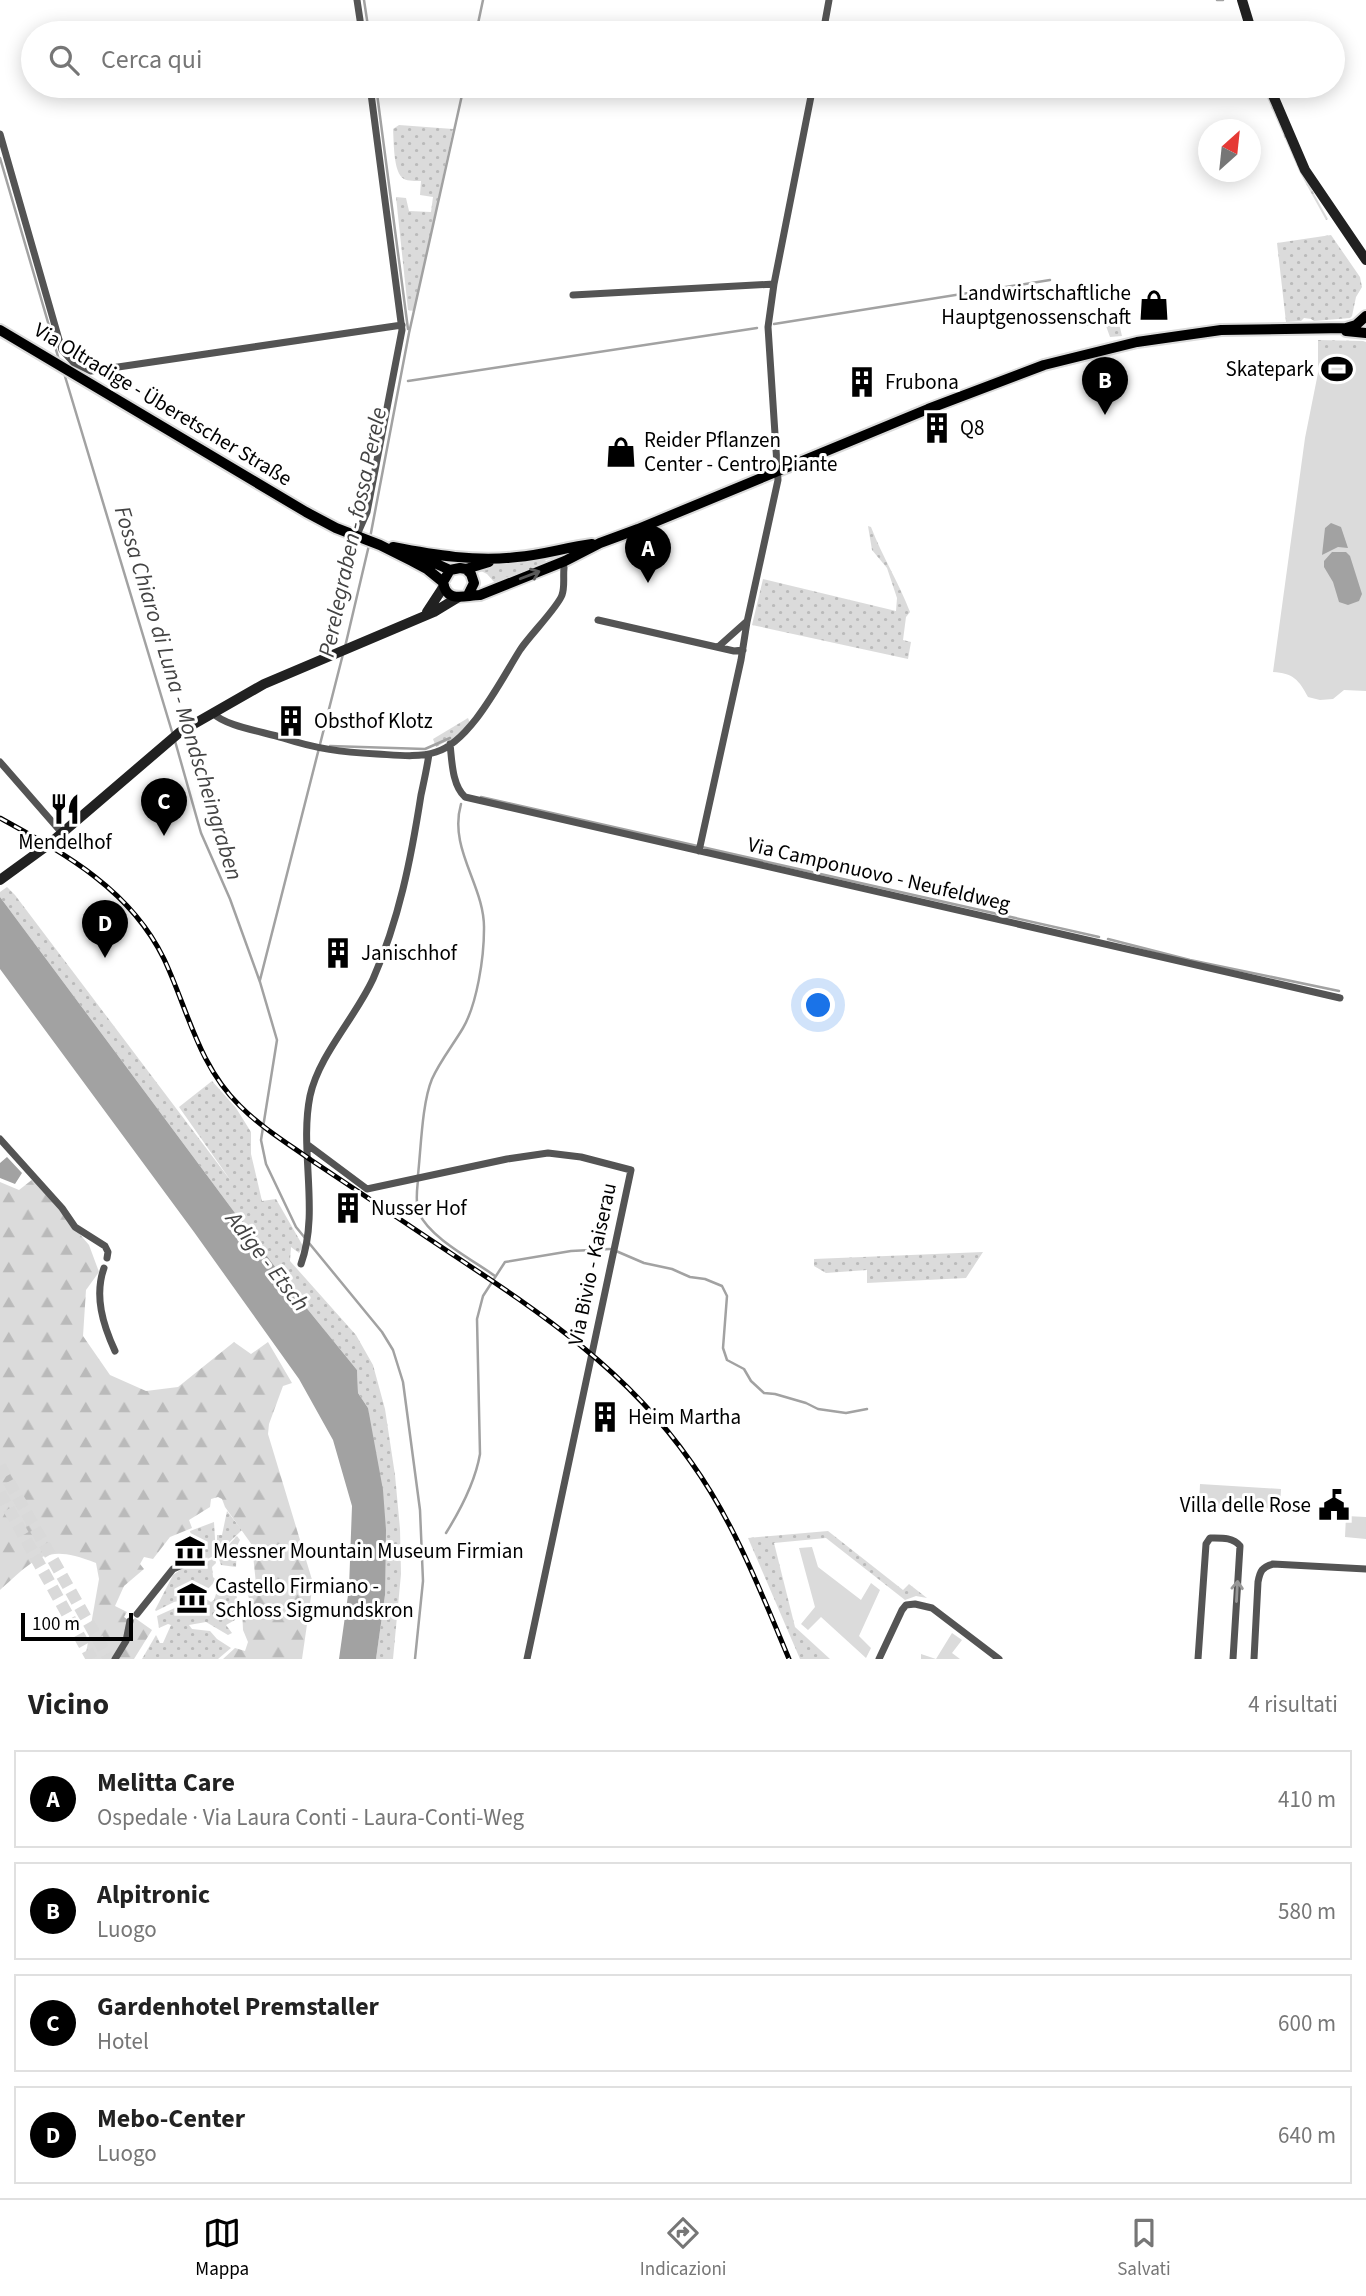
<!DOCTYPE html>
<html lang="it">
<head>
<meta charset="utf-8">
<style>
	body { margin:0; font-family:"Source Sans 3",sans-serif; background:#f6f6f6; color:#222 }
	.compass { position:absolute; left:1198px; top:119px; width:63px; height:63px; border-radius:50%; background:#fff; box-shadow:0 4px 18px #0003; rotate:27deg }
	.scale { position:absolute; left:21px; bottom:18px; width:112px; box-sizing:border-box; padding-left:7px; border:4px solid #000; border-top:0; font-size:19px; line-height:24px; white-space:nowrap; color:#000; -webkit-text-stroke:5px #fff; paint-order:stroke }
	.you { position:absolute; left:819px; top:1006px; width:24px; height:24px; margin:-18px; border:5px solid #fff; border-radius:50%; background:#1a73e8; box-shadow:0 0 0 10px #1a73e833 }
	.badge { display:grid; place-items:center; width:46px; height:46px; border-radius:50%; background:#000; color:#fff; font-size:23px; font-weight:700 }
	.pin { position:absolute; translate:-50% -58px; filter:drop-shadow(0 2px 4px #0008) }
	.pin::after { content:''; position:absolute; top:37px; width:24px; height:21px; background:inherit; clip-path:polygon(0 0,100% 0,50% 100%) }
	.list { margin:0; padding:0; list-style:none }
	h2 { display:flex; justify-content:space-between; align-items:center; height:91px; margin:0; padding:0 28px; font-size:30px }
	h2 small { font-size:23px; font-weight:400; color:#767676 }
	.list li { display:grid; grid-template-columns:46px 1fr auto; gap:21px; align-items:center; box-sizing:border-box; height:98px; margin:0 14px 14px; padding:0 14px; border:2px solid #e0e0e0; border-radius:0px }
	.list b { display:block; font-size:26px; white-space:nowrap }
	.list p { margin:0; font-size:23px; white-space:nowrap; color:#767676 }
	.list em { font-size:23px; font-style:normal; color:#767676 }
	.icon { flex:none; width:38px; height:38px; fill:none; stroke:currentColor; stroke-width:2; stroke-linecap:round; stroke-linejoin:round }
	.map { position:relative; flex:none; width:1366px; height:1659px; overflow:hidden }
	.search { position:absolute; background:#fff; box-shadow:0 4px 18px #0003; left:21px; right:21px; top:21px; height:77px; display:flex; align-items:center; gap:18px; box-sizing:border-box; padding:0 24px; border-radius:38px; color:#767676; font-size:26px }
	.sheet { height:539px; background:#fff }
	nav { display:flex; justify-content:space-around; align-items:center; box-sizing:border-box; height:98px; border-top:2px solid #e0e0e0; background:#fff; font-size:19px; color:#767676 }
	nav a { display:grid; justify-items:center; gap:4px }
	nav .on { color:#000 }
	.map>svg:first-child { display:block }
	.grass { fill:url(#grass-dots) }
	.forest { fill:url(#forest-firs) }
	.park { fill:#dbdbdb }
	.water { fill:#a2a2a2 }
	.lines { fill:none; stroke-linecap:round; stroke-linejoin:round }
	.stream { stroke:#a2a2a2; stroke-width:2.5 }
	.highway-tunnel { stroke:#d9d9d9; stroke-width:12; stroke-dasharray:12 6; stroke-linecap:butt }
	.primary-casing { stroke:#dbdbdb; stroke-width:14 }
	.street { stroke:#545454; stroke-width:7 }
	.secondary { stroke:#212121; stroke-width:10 }
	.primary { stroke:#000; stroke-width:10 }
	.rail-casing { stroke:#000; stroke-width:5 }
	.rail { stroke:#fff; stroke-width:2.5; stroke-dasharray:8; stroke-linecap:butt }
	.oneway { stroke:#595959 }
	.oneway2 { stroke:#989898 }
	.labels { text-anchor:middle; stroke-width:6; stroke-linejoin:round; paint-order:stroke }
	.poi-label { font-size:21px; fill:#000; stroke:#fff; text-anchor:start }
	.street-label { font-size:21px; fill:#000; stroke:#fff }
	.water-label { font-size:23px; font-style:italic; fill:#434343; stroke:#fff }
</style>
</head>
<body>
<div class="map">
<svg width="1366" height="1659" viewBox="0 0 1366 1659">
	<defs>
		<pattern id="grass-dots" width="8" height="8" patternUnits="userSpaceOnUse" patternTransform="scale(1.75)"><rect width="8" height="8" fill="#dbdbdb"/><path d="M2 2h.1M6 6h.1" fill="none" stroke="#bababa" stroke-width="1.8" stroke-linecap="round"/></pattern>
		<pattern id="forest-firs" width="22" height="20" patternUnits="userSpaceOnUse" patternTransform="scale(1.75)"><rect width="22" height="20" fill="#dbdbdb"/><path d="M5 1l3.5 6h-7zM16 11l3.5 6h-7z" fill="#bababa"/></pattern>
	</defs>
	<rect width="100%" height="100%" fill="#fff"/>
	<!-- grass -->
	<path class="grass" d="M 1262,86 L 1264,86 C 1282,132 1304,176 1328,219 L 1326,220 L 1299,171 Z
		M 399,125 L 453,129 L 414,311 L 408,310 L 396,197 L 406,198 L 409,211 L 431,212 L 433,197 L 420,195 L 421,181 C 416,181 408,181 404,179 C 393,173 394,141 393,129 Z
		M 1331,235 L 1360,277 L 1362,287 L 1356,297 L 1352,316 L 1350,318 L 1314,321 L 1311,319 L 1304,318 L 1301,321 L 1286,322 L 1277,243 Z
		M 1118,319 L 1122,336 L 1110,337 L 1106,326 L 1083,326 L 1080,323 L 1080,320 Z
		M 1318,340 L 1363,341 L 1366,342 L 1366,352 L 1318,352 Z
		M 868,526 L 871,527 C 882,556 899,583 910,612 L 906,617 L 903,640 L 911,642 L 908,659 L 752,625 L 763,579 L 896,611 L 897,598 L 887,568 L 872,550 Z
		M 545,559 L 546,562 L 495,583 L 487,574 L 475,568 L 494,564 Z
		M 468,718 L 470,723 L 449,742 L 447,741 L 436,747 L 433,739 Z
		M 7,887 L 15,895 L 231,1181 L 179,1107 L 212,1081 L 236,1108 L 251,1132 L 251,1154 L 262,1201 L 276,1199 L 303,1246 L 299,1253 L 291,1247 L 290,1261 L 356,1335 L 373,1365 L 385,1409 L 395,1475 L 400,1529 L 401,1574 L 393,1659 L 376,1659 L 385,1595 L 368,1408 L 358,1393 L 357,1370 L 296,1295 L 0,897 L 0,892 Z
		M 983,1252 L 966,1278 L 867,1283 L 867,1270 L 826,1273 L 814,1266 L 814,1259 Z
		M 227,1511 L 242,1530 L 217,1554 L 217,1535 L 222,1535 Z
		M 214,1522 L 216,1555 L 205,1560 L 200,1554 L 198,1544 L 188,1545 L 181,1539 L 191,1535 L 190,1531 Z
		M 828,1531 L 903,1590 L 909,1584 L 927,1598 L 916,1596 L 905,1600 L 826,1538 L 774,1543 L 795,1627 L 830,1659 L 800,1659 L 748,1538 Z
		M 237,1536 L 240,1540 L 237,1546 L 236,1567 L 221,1565 L 218,1556 Z
		M 198,1557 L 204,1563 L 215,1558 L 216,1563 L 212,1567 L 213,1577 L 216,1580 L 208,1589 L 196,1591 L 192,1598 L 174,1602 L 156,1611 L 155,1610 L 173,1575 Z
		M 229,1588 L 236,1593 L 238,1604 L 235,1620 L 226,1625 L 232,1633 L 228,1635 L 206,1622 L 189,1625 L 192,1629 L 210,1631 L 217,1639 L 231,1648 L 218,1659 L 142,1659 L 156,1635 L 160,1643 L 163,1643 L 171,1625 L 168,1624 L 159,1628 L 157,1616 L 177,1607 L 206,1599 L 211,1602 L 214,1600 L 216,1594 Z"/>
	<!-- forest -->
	<path class="forest" d="M 33,1179 L 89,1245 L 99,1272 L 86,1290 L 83,1336 L 110,1375 L 146,1391 L 178,1387 L 234,1342 L 251,1354 L 268,1342 L 292,1383 L 283,1386 L 269,1424 L 268,1434 L 313,1583 L 302,1659 L 223,1659 L 235,1648 L 245,1651 L 248,1642 L 243,1630 L 242,1608 L 250,1602 L 248,1595 L 256,1584 L 252,1545 L 225,1507 L 222,1499 L 218,1497 L 211,1499 L 210,1507 L 189,1520 L 192,1528 L 170,1537 L 153,1559 L 144,1557 L 140,1564 L 144,1569 L 124,1586 L 115,1606 L 127,1612 L 124,1617 L 131,1622 L 135,1618 L 152,1630 L 134,1659 L 85,1659 L 99,1579 L 96,1563 C 46,1543 37,1557 0,1590 L 0,1182 L 19,1190 Z"/>
	<!-- park -->
	<path class="park" d="M 1318,352 L 1366,352 L 1366,691 L 1344,690 L 1333,699 L 1320,700 L 1308,697 C 1299,680 1293,673 1273,672 L 1305,438 L 1318,373 Z
		M 1200,1484 L 1281,1489 L 1280,1509 L 1246,1507 L 1245,1510 L 1199,1507 Z
		M 1346,1516 L 1366,1517 L 1366,1539 L 1345,1537 Z
		M 812,1547 L 818,1567 L 861,1600 L 871,1583 L 880,1590 L 859,1636 L 871,1648 L 866,1658 L 821,1617 L 808,1630 L 801,1624 L 815,1607 L 799,1548 Z
		M 952,1633 L 962,1640 L 952,1653 L 960,1659 L 921,1659 L 921,1654 L 936,1659 Z"/>
	<!-- water -->
	<path class="water" d="M 1331,523 L 1341,527 L 1348,548 L 1338,547 L 1322,555 L 1325,528 Z
		M 1332,552 L 1346,552 L 1350,556 L 1362,594 L 1359,601 L 1348,605 L 1339,602 L 1333,582 L 1324,567 L 1324,561 Z
		M 0,897 L 296,1295 L 357,1370 L 358,1393 L 368,1408 L 383,1490 L 386,1530 L 385,1595 L 376,1659 L 339,1659 L 349,1588 L 352,1506 L 333,1440 L 299,1379 L 194,1232 L 0,969 Z
		M 7,1157 L 22,1173 L 15,1184 L 0,1178 L 0,1163 Z"/>
	<g class="lines">
		<!-- stream -->
		<path class="stream" d="M 364,0 L 369,33
			M 1217,0 L 1223,0
			M 476,33 L 483,0
			M 376,86 L 408,329
			M 0,158 L 59,360
			M 774,324 L 1050,280
			M 64,373 L 173,735
			M 408,381 L 757,328
			M 370,538 L 409,333 L 464,86
			M 345,647 L 369,545
			M 175,741 L 201,833 L 230,899 L 260,982 L 277,1040 L 261,1140 L 266,1164 L 296,1227 L 305,1238
			M 330,746 L 425,749 L 450,738
			M 481,797 L 1099,937
			M 1108,939 L 1190,960 L 1339,991
			M 260,980 L 343,654
			M 418,1175 C 421,1148 422,1103 432,1079 C 440,1061 453,1045 463,1028 C 477,1004 484,958 484,929 C 485,886 448,849 461,804
			M 418,1180 C 417,1190 415,1203 419,1213 C 430,1238 473,1260 495,1276
			M 309,1243 L 382,1332 L 393,1350 L 403,1382 L 420,1510 L 423,1581 L 415,1659
			M 616,1251 L 644,1263 L 672,1269 L 690,1277 L 705,1279 L 722,1286 L 727,1296 L 723,1348 L 727,1360 L 744,1369 L 751,1381 L 764,1393 L 775,1394 L 806,1403 L 818,1409 L 846,1413 L 867,1409
			M 446,1533 C 461,1509 475,1483 480,1454 L 477,1319 L 483,1296 L 505,1262 L 571,1251 L 610,1249"/>
		<!-- highway-tunnel -->
		<path class="highway-tunnel" d="M 0,1466 L 109,1659
			M 0,1493 L 92,1659"/>
		<defs>
			<path id="primary" d="M 0,330 L 306,512 L 336,528 L 380,545 L 412,561 L 427,569 L 443,582
				M 1346,331 L 1366,333
				M 393,547 C 434,555 476,562 517,557 C 543,555 567,547 592,544
				M 419,556 L 450,570 L 460,568 L 466,569 L 489,562
				M 466,569 L 471,574 L 474,583 L 468,595
				M 450,570 L 443,582 C 446,604 465,595 480,595 L 565,561 L 600,543 L 638,529 L 928,409 L 1044,365 L 1137,342 L 1221,330 L 1346,328 L 1356,325 L 1366,316"/>
		</defs>
		<!-- primary casing -->
		<use href="#primary" class="primary-casing"/>
		<!-- street -->
		<path class="street" d="M 357,0 L 362,33
			M 823,33 L 829,0
			M 0,134 L 62,350 L 73,362 L 91,371 L 402,325
			M 573,295 L 774,284
			M 356,537 L 367,512 L 402,330 L 370,86
			M 598,620 L 734,651 L 743,650
			M 718,647 L 746,622
			M 213,713 C 224,726 265,732 283,738 C 317,749 341,752 377,754 C 396,755 418,758 436,752 C 471,741 501,680 520,650 C 529,636 558,607 562,595 C 565,587 563,577 564,568
			M 450,744 C 452,761 452,785 465,797 L 1340,998
			M 0,762 L 62,833
			M 699,851 L 741,660 L 747,622 L 778,480 L 768,327 L 774,284 L 813,86
			M 0,1139 L 62,1208 L 75,1227 L 105,1246 L 108,1252 L 107,1258
			M 308,1145 L 367,1189 L 507,1159 L 548,1153 L 581,1157 L 631,1170 L 527,1659
			M 301,1264 C 320,1211 299,1151 310,1096 C 319,1055 355,1018 373,979 C 399,920 411,859 421,795 C 424,781 427,768 429,754
			M 104,1268 C 94,1296 103,1325 115,1351
			M 137,1614 L 173,1569 L 182,1565 L 194,1552
			M 115,1659 L 126,1641 L 130,1621
			M 879,1659 L 902,1610 L 906,1605 L 915,1604 L 932,1608 L 999,1659
			M 1198,1659 L 1206,1544 L 1210,1538 C 1221,1538 1233,1537 1240,1546 L 1233,1659
			M 1254,1659 L 1258,1582 C 1260,1571 1262,1567 1273,1564 L 1366,1569"/>
		<!-- secondary -->
		<path class="secondary" d="M 1242,0 L 1252,33
			M 1269,86 L 1305,170 L 1366,260
			M 427,612 L 444,586
			M 0,880 L 48,845 L 180,732 L 264,684 L 434,612 L 457,598"/>
		<!-- primary -->
		<use href="#primary" class="primary"/>
		<defs>
			<path id="rail" d="M 0,818 C 65,854 130,889 164,959 C 188,1010 198,1065 240,1106 C 261,1127 287,1143 311,1160 C 344,1182 377,1204 410,1226 C 515,1297 617,1356 691,1462 C 734,1522 761,1592 789,1659"/>
		</defs>
		<!-- rail casing -->
		<use href="#rail" class="rail-casing"/>
		<!-- rail -->
		<use href="#rail" class="rail"/>
	</g>
	<!-- one-way arrows -->
	<defs><path id="oneway-shaft" d="M-6 0H5M1.5-3L5.5 0L1.5 3" fill="none" stroke-width="1.6" stroke-linecap="round" stroke-linejoin="round" transform="scale(1.75)"/></defs>
	<use class="oneway" href="#oneway-shaft" transform="translate(530 575) rotate(-21)"/>
	<use class="oneway2" href="#oneway-shaft" transform="translate(1237 1591) rotate(-87)"/>
	<!-- icons -->
	<defs>
		<symbol id="shop-bare" viewBox="-9 -9 18 18"><path d="M-5-2.5h2.3a2.7 3.5 0 0 1 5.4 0H5L5.5 6h-11ZM-1.5-2.5h3a1.5 2.3 0 0 0-3 0Z" fill="#000" stroke="#fff" stroke-width="2.5" paint-order="stroke"/></symbol>
		<symbol id="stadium-bare" viewBox="-9 -9 18 18"><path d="M0-5a6.5 5 0 1 0 0 10a6.5 5 0 1 0 0-10ZM-3.5-1.8h7v3.6h-7Z" fill="#000" stroke="#fff" stroke-width="2.5" paint-order="stroke"/></symbol>
		<symbol id="building-bare" viewBox="-9 -9 18 18"><path d="M-4-6H4V6H1V3H-1V6H-4ZM-2.5-4.3h1.7v1.8h-1.7ZM.8-4.3h1.7v1.8H.8ZM-2.5-1h1.7V.8h-1.7ZM.8-1h1.7V.8H.8Z" fill="#000" stroke="#fff" stroke-width="2.5" paint-order="stroke"/></symbol>
		<symbol id="restaurant-bare" viewBox="-9 -9 18 18"><path d="M-5-6h1v4h1v-4h1v4h1v-4h1v5L-1.5 .5V6h-2V.5L-5-1ZM5-6V6H3V1.5H1.5Q1.5-4 5-6Z" fill="#000" stroke="#fff" stroke-width="2.5" paint-order="stroke"/></symbol>
		<symbol id="civic-bare" viewBox="-9 -9 18 18"><path d="M-.6-6.5H3V-4.5H.6V-3L4-1V1h2V6H-6V1h2V-1L-.6-3ZM-1.2 2.5V6h2.4V2.5Z" fill="#000" stroke="#fff" stroke-width="2.5" paint-order="stroke"/></symbol>
		<symbol id="museum-bare" viewBox="-9 -9 18 18"><path d="M0-6L6-3V-2H-6V-3ZM-5-1h2V3h-2ZM-1-1h2V3h-2ZM3-1h2V3H3ZM-6 4H6V6H-6Z" fill="#000" stroke="#fff" stroke-width="2.5" paint-order="stroke"/></symbol>
	</defs>
	<g fill-rule="evenodd">
		<use href="#shop-bare" x="1132" y="283" width="44" height="44"/>
		<use href="#stadium-bare" x="1315" y="347" width="44" height="44"/>
		<use href="#building-bare" x="840" y="360" width="44" height="44"/>
		<use href="#building-bare" x="915" y="406" width="44" height="44"/>
		<use href="#shop-bare" x="599" y="430" width="44" height="44"/>
		<use href="#building-bare" x="269" y="699" width="44" height="44"/>
		<use href="#restaurant-bare" x="43" y="787" width="44" height="44"/>
		<use href="#building-bare" x="316" y="931" width="44" height="44"/>
		<use href="#building-bare" x="326" y="1186" width="44" height="44"/>
		<use href="#building-bare" x="583" y="1395" width="44" height="44"/>
		<use href="#civic-bare" x="1312" y="1483" width="44" height="44"/>
		<use href="#museum-bare" x="168" y="1529" width="44" height="44"/>
		<use href="#museum-bare" x="170" y="1576" width="44" height="44"/>
	</g>
	<g class="labels">
		<!-- poi labels -->
		<g class="poi-label">
			<text x="1131" y="300" text-anchor="end">Landwirtschaftliche<tspan x="1131" dy="24">Hauptgenossenschaft</tspan></text>
			<text x="1314" y="376" text-anchor="end">Skatepark</text>
			<text x="885" y="389">Frubona</text>
			<text x="960" y="435">Q8</text>
			<text x="644" y="447">Reider Pflanzen<tspan x="644" dy="24">Center - Centro Piante</tspan></text>
			<text x="314" y="728">Obsthof Klotz</text>
			<text x="65" y="849" text-anchor="middle">Mendelhof</text>
			<text x="361" y="960">Janischhof</text>
			<text x="371" y="1215">Nusser Hof</text>
			<text x="628" y="1424">Heim Martha</text>
			<text x="1311" y="1512" text-anchor="end">Villa delle Rose</text>
			<text x="213" y="1558">Messner Mountain Museum Firmian</text>
			<text x="215" y="1593">Castello Firmiano -<tspan x="215" dy="24">Schloss Sigmundskron</tspan></text>
		</g>
		<!-- street labels -->
		<g class="street-label">
			<text transform="translate(163 404) rotate(31)" y="7">Via Oltradige - Überetscher Straße</text>
			<text transform="translate(879 874) rotate(13)" y="7">Via Camponuovo - Neufeldweg</text>
			<text transform="translate(592 1264) rotate(-78)" y="7">Via Bivio - Kaiserau</text>
		</g>
		<!-- water labels -->
		<g class="water-label">
			<text transform="translate(352 532) rotate(-78)" y="8">Perelegraben - fossa Perele</text>
			<text transform="translate(179 693) rotate(73)" y="8">Fossa Chiaro di Luna - Mondscheingraben</text>
			<text transform="translate(268 1261) rotate(52)" y="8">Adige - Etsch</text>
		</g>
	</g>
</svg>
<svg class="compass" viewBox="-18 -18 36 36"><path d="M0-13l5 13h-10z" fill="#e53935"/><path d="M0 13l5-13h-10z" fill="#767676"/></svg>
<div class="scale">100 m</div>
<div class="you"></div>
<div class="pin badge" style="left:648px;top:583px">A</div>
<div class="pin badge" style="left:1105px;top:415px">B</div>
<div class="pin badge" style="left:164px;top:836px">C</div>
<div class="pin badge" style="left:105px;top:958px">D</div>
<div class="search"><svg class="icon" aria-label="search" viewBox="0 0 24 24"><circle cx="10" cy="10" r="6"/><path d="M15 15l6 6"/></svg>Cerca qui</div>
</div>
<section class="sheet">
<h2>Vicino<small>4 risultati</small></h2>
<ul class="list">
<li><span class="badge">A</span><div><b>Melitta Care</b><p>Ospedale · Via Laura Conti - Laura-Conti-Weg</p></div><em>410 m</em></li>
<li><span class="badge">B</span><div><b>Alpitronic</b><p>Luogo</p></div><em>580 m</em></li>
<li><span class="badge">C</span><div><b>Gardenhotel Premstaller</b><p>Hotel</p></div><em>600 m</em></li>
<li><span class="badge">D</span><div><b>Mebo-Center</b><p>Luogo</p></div><em>640 m</em></li>
</ul>
</section>
<nav>
<a class="on"><svg class="icon" aria-label="map" viewBox="0 0 24 24"><path d="M3 6l6-2 6 2 6-2v14l-6 2-6-2-6 2zM9 4v14M15 6v14"/></svg>Mappa</a>
<a><svg class="icon" aria-label="directions" viewBox="0 0 24 24"><path d="M12 3l9 9-9 9-9-9zM9 14v-3h6M13 9l2 2-2 2"/></svg>Indicazioni</a>
<a><svg class="icon" aria-label="saved" viewBox="0 0 24 24"><path d="M7 4h10v16l-5-4-5 4z"/></svg>Salvati</a>
</nav>
</body>
</html>
